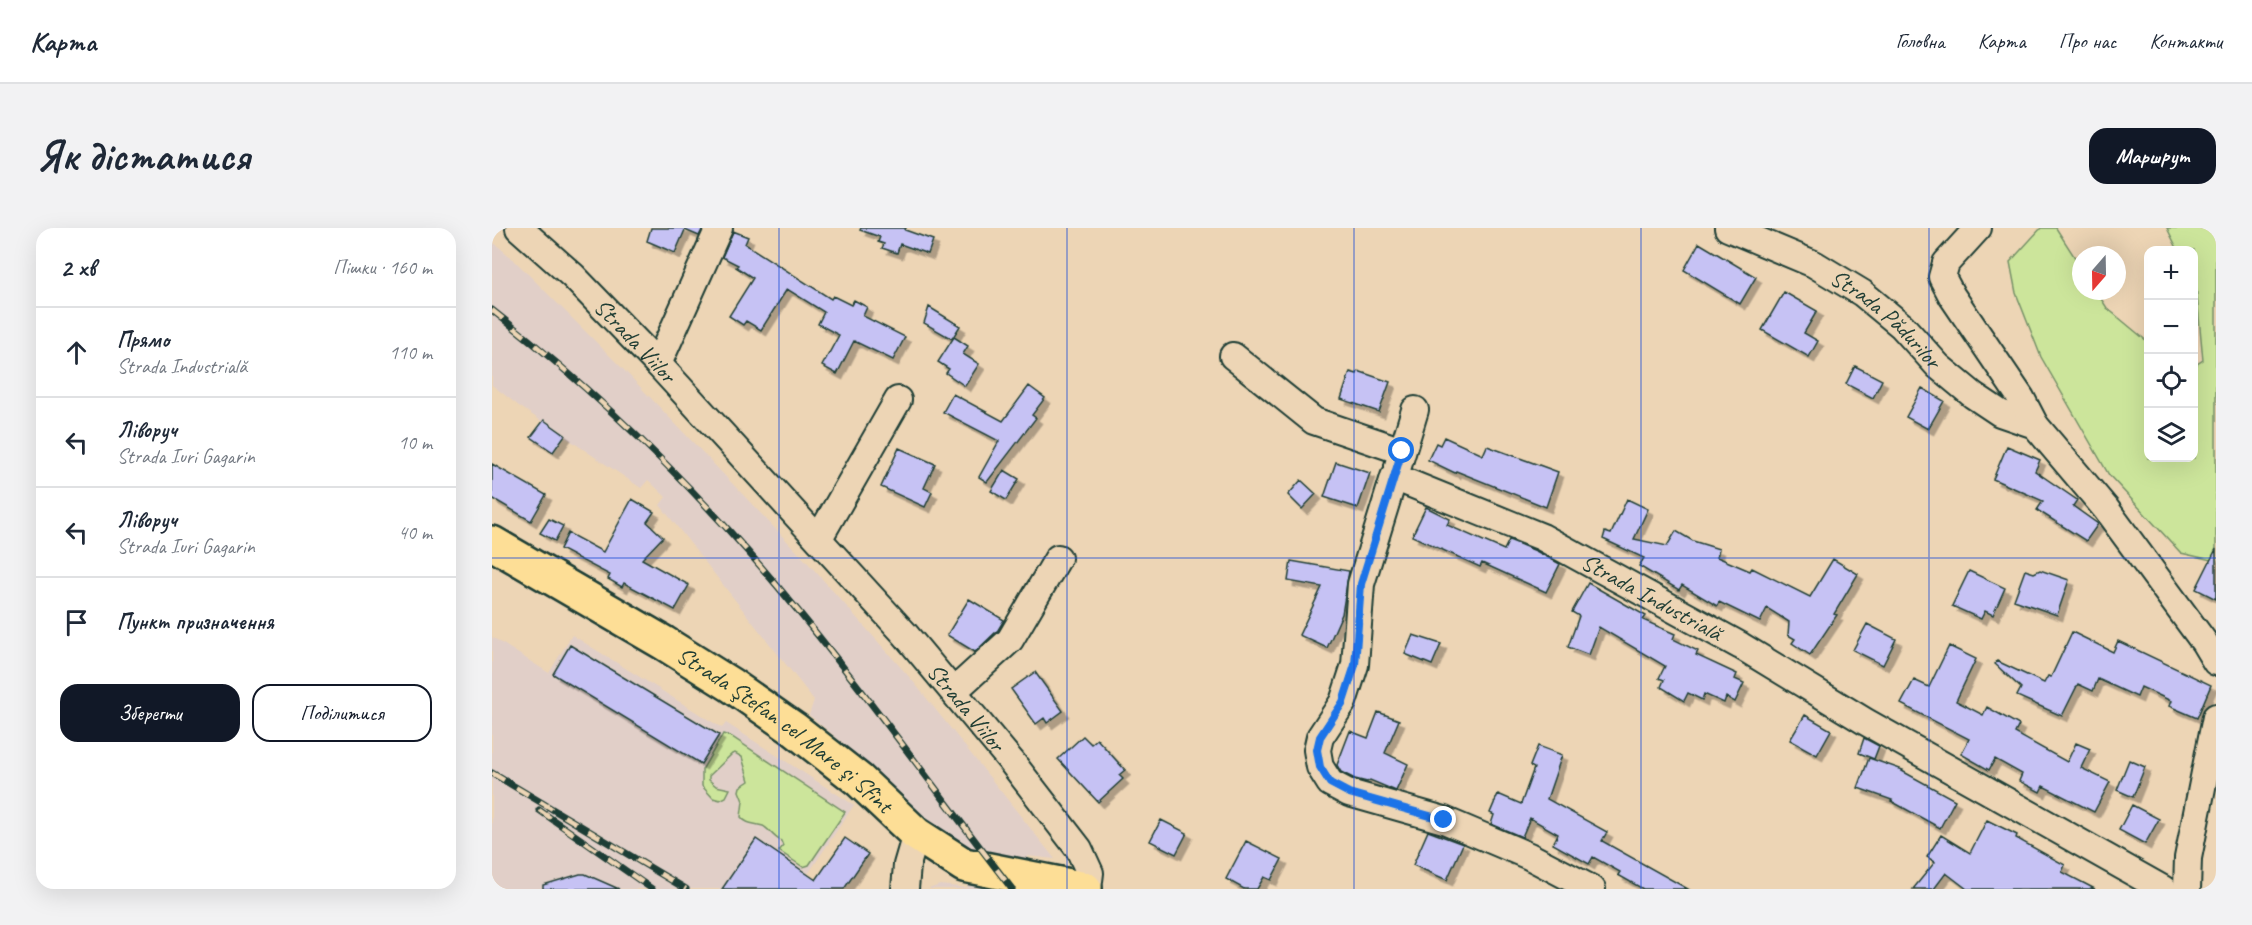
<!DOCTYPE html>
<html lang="uk">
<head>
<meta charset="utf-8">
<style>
	body { margin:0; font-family:Caveat,sans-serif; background:#f2f2f3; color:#1f2937 }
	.controls { position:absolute; right:18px; top:18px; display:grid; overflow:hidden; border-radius:12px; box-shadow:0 6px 24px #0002 }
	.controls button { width:54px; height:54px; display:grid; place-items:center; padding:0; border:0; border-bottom:2px solid #e0e1e3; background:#fff; color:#1f2937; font:30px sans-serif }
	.compass { position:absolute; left:1580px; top:18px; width:54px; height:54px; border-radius:50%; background:#fff; box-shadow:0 6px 24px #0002; rotate:200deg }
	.stop { position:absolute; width:18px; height:18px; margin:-14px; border:4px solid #1a73e8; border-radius:50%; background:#fff }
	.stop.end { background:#1a73e8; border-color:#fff; box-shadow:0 2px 6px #0008 }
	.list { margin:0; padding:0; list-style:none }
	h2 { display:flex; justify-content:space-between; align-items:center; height:78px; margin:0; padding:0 24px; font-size:26px }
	h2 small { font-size:20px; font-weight:400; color:#747a83 }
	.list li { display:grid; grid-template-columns:39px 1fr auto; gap:18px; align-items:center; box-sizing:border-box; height:90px; padding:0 24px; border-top:2px solid #e0e1e3 }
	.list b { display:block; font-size:22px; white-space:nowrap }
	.list p { margin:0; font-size:20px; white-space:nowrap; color:#747a83 }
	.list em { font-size:20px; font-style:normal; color:#747a83 }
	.actions { display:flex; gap:12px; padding:18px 24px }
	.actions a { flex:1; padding:14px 0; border:2px solid #111827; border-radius:18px; text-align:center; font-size:21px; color:#111827 }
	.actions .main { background:#111827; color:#fff }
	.icon { flex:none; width:33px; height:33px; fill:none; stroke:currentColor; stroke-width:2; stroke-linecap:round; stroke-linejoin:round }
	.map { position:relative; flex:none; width:1724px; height:661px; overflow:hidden; border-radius:18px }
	header { display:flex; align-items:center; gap:36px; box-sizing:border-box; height:84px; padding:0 30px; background:#fff; border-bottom:2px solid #e0e1e3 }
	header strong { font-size:28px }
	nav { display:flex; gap:33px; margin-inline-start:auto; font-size:21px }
	.intro { display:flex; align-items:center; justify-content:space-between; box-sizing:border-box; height:144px; padding:0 36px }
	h1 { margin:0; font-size:42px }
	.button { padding:15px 27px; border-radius:18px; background:#111827; color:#fff; font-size:21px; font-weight:700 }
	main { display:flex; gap:36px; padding:0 36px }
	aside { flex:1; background:#fff; border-radius:18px; box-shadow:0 6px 24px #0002 }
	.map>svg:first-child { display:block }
	.built { fill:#e1cfc8 }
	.green { fill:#cce59b; stroke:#769168; stroke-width:1.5 }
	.building { fill:#c6c2f4; stroke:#1f3d34; stroke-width:1.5; filter:url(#shadow) }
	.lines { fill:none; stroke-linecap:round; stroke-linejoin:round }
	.minor-casing { stroke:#1f3d34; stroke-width:30 }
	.major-casing { stroke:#1f3d34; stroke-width:38 }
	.minor { stroke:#edd5b5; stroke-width:26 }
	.major { stroke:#fdde96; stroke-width:33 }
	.rail-casing { stroke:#1f3d34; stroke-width:7 }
	.rail { stroke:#edd5b5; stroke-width:4.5; stroke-dasharray:14; stroke-linecap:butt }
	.route { stroke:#1a73e8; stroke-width:8 }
	.grid { fill:none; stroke:#1d4ed8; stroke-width:1.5; stroke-opacity:0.55 }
	.labels { text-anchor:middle; stroke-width:4.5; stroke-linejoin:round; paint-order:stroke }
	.street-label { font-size:24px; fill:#1f3d34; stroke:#edd5b5 }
</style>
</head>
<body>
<header>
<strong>Карта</strong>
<nav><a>Головна</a><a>Карта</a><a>Про нас</a><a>Контакти</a></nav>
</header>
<div class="intro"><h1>Як дістатися</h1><a class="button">Маршрут</a></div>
<main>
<aside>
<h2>2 хв<small>Пішки · 160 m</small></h2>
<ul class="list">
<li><svg class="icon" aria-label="ahead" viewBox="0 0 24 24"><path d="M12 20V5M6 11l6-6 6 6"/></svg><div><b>Прямо</b><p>Strada Industrială</p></div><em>110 m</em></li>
<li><svg class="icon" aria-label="left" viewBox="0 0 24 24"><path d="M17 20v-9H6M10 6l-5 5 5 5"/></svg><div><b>Ліворуч</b><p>Strada Iuri Gagarin</p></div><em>10 m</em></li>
<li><svg class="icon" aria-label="left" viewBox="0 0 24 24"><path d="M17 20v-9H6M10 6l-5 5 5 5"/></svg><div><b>Ліворуч</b><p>Strada Iuri Gagarin</p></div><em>40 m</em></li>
<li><svg class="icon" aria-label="arrive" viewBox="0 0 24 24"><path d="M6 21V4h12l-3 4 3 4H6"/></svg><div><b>Пункт призначення</b></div></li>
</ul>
<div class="actions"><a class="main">Зберегти</a><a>Поділитися</a></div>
</aside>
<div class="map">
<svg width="1724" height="661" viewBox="0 0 1724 661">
	<defs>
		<filter id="shadow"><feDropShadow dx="5.5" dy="5.5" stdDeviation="0" flood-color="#0004"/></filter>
	</defs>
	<rect width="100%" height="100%" fill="#edd5b5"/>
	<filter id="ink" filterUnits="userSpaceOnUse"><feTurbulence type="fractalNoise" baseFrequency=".0167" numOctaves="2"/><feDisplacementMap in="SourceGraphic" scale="12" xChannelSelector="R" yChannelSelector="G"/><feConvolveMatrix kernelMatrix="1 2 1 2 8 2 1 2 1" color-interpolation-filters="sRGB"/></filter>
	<g filter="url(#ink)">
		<!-- built -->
		<path class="built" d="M 0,13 L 21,31 L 133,143 L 316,335 L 420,452 L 563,631 L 535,628 L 554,661 L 436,661 L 448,657 L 476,660 L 461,615 L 380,539 L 317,487 L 322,472 L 168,277 L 174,269 L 156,252 L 149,260 L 27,178 L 0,157 Z
			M 80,407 L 230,500 L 234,495 L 362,577 L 306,661 L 0,661 L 0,409 L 57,445 Z"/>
		<!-- green -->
		<path class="green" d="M 1549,0 L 1564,0 L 1589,39 L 1589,63 L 1604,63 L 1615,80 L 1656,114 L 1656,230 L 1702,230 L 1702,138 L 1711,132 L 1704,57 L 1702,53 L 1702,22 L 1686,22 L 1675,0 L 1724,0 L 1724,333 L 1689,325 L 1617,247 L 1549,129 L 1524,65 L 1518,34 Z
			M 231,506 L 240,509 L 353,584 L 317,637 L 311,639 L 287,623 L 291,618 L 289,613 C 280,608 277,601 271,598 C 263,595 255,597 249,589 L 251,573 L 247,563 L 248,559 L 257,553 L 250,529 L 243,525 L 240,526 L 217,548 L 217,552 L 224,558 L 238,561 L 234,569 L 228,572 L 221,570 L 210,558 L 210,542 Z"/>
		<!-- building -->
		<path class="building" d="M 159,0 L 211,0 L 207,8 L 193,2 L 183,25 L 155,13 Z
			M 369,0 L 414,0 L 413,2 L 441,12 L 436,26 L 408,16 L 405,25 L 390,20 L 392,16 L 386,14 L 388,9 L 368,2 Z
			M 241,3 L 256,9 L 253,16 L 339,71 L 341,68 L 359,77 L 362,72 L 375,79 L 371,88 L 413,109 L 401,132 L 362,113 L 345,146 L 330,138 L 347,107 L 326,96 L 332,84 L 295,61 L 269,102 L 254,93 L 251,97 L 237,88 L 261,50 L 244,39 L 246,37 L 230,29 Z
			M 1207,15 L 1264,49 L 1248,76 L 1192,42 Z
			M 1292,64 L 1325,83 L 1312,105 L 1326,113 L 1317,129 L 1270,102 Z
			M 437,79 L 468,98 L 460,111 L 432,95 Z
			M 462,109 L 476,118 L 471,126 L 487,136 L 473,158 L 454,145 L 457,141 L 446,134 Z
			M 1363,138 L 1390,152 L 1381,170 L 1354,156 Z
			M 866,143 L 898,154 L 887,184 L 849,171 L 858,144 L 865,146 Z
			M 537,158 L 553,170 L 540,187 L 544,190 L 495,254 L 487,249 L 507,213 L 451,184 L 461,166 L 511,193 Z
			M 1430,160 L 1452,173 L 1436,201 L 1414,189 Z
			M 52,192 L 73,207 L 61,224 L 39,209 Z
			M 952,209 L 991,227 L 995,218 L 1066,244 L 1054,279 L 964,243 L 963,245 L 936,232 L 944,215 L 948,217 Z
			M 1515,218 L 1548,232 L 1543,243 L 1585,272 L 1581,278 L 1606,296 L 1594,313 L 1545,282 L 1551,273 L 1501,251 Z
			M 407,220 L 443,236 L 432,260 L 440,264 L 433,279 L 389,259 Z
			M 844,234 L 878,245 L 866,280 L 832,269 Z
			M 0,236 L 54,267 L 39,293 L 0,270 Z
			M 512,242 L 527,251 L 514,272 L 499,263 Z
			M 809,252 L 824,266 L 810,281 L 796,267 Z
			M 140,271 L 162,284 L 155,294 L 171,309 L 150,331 L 197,357 L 183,382 L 132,355 L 130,359 L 116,351 L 118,347 L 68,321 L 76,305 L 111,324 Z
			M 1135,271 L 1156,281 L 1142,311 L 1175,318 L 1184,303 L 1201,313 L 1227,321 L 1225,329 L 1258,343 L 1260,340 L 1318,369 L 1341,331 L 1366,346 L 1342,386 L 1345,387 L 1318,427 L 1300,415 L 1303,411 L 1296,407 L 1297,394 L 1275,380 L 1268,394 L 1227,374 L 1225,378 L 1190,357 L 1187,362 L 1147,338 L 1152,330 L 1111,311 L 1113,304 L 1119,306 Z
			M 934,279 L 958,291 L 955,297 L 1012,322 L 1017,312 L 1044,323 L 1068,336 L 1054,364 L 990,335 L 988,339 L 920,308 Z
			M 57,291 L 71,298 L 63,313 L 48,305 Z
			M 1724,321 L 1724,371 L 1704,361 Z
			M 799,333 L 857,343 L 850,386 L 835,420 L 807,407 L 830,359 L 796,353 Z
			M 1533,342 L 1542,345 L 1548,342 L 1577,352 L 1565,387 L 1522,372 Z
			M 1477,343 L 1513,360 L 1501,387 L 1493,383 L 1489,391 L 1460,378 Z
			M 1096,355 L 1154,388 L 1151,392 L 1183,406 L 1181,411 L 1206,423 L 1204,427 L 1245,446 L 1243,451 L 1252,455 L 1243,474 L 1234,469 L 1232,475 L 1212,466 L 1210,472 L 1196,465 L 1192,473 L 1169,459 L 1172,452 L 1167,450 L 1173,438 L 1107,399 L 1097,427 L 1076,419 L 1087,388 L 1080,384 Z
			M 477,371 L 512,392 L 506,402 L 483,424 L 455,407 Z
			M 1375,396 L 1404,411 L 1391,437 L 1361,422 Z
			M 1580,404 L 1621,424 L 1626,413 L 1719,457 L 1705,490 L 1677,478 L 1679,473 L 1649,459 L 1645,469 L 1606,451 L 1601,463 L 1586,456 L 1570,488 L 1525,468 L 1529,460 L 1503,436 L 1505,433 L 1552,455 L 1556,448 L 1559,449 Z
			M 921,407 L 949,416 L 940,437 L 913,426 Z
			M 78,417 L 227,507 L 209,536 L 61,446 Z
			M 1457,418 L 1484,431 L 1464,473 L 1491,487 L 1495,479 L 1527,497 L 1523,505 L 1575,534 L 1584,515 L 1598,521 L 1589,540 L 1618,554 L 1602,584 L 1551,558 L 1548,564 L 1527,553 L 1530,546 L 1503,531 L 1497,542 L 1469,526 L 1477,511 L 1409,476 L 1422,452 L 1437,459 Z
			M 543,444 L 571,483 L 555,495 L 552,490 L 544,496 L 519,461 Z
			M 886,484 L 907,492 L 893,525 L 916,536 L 904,563 L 878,552 L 875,554 L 863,551 L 849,544 L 845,537 L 858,503 L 876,510 Z
			M 1313,487 L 1339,502 L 1325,527 L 1298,512 Z
			M 591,508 L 599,516 L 605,511 L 633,542 L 627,547 L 631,551 L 606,574 L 566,531 Z
			M 1372,510 L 1387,518 L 1382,531 L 1367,525 Z
			M 1046,518 L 1070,527 L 1055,571 L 1115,604 L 1110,613 L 1196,661 L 1151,661 L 1126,647 L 1128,644 L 1101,629 L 1097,636 L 1061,616 L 1066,606 L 1038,590 L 1030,609 L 999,596 L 1002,587 L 998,585 L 1006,566 L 1029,576 L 1042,540 L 1038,538 Z
			M 1377,530 L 1411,542 L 1410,543 L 1463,572 L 1448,600 L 1399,573 L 1400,572 L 1366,560 Z
			M 1637,532 L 1653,539 L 1641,569 L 1625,562 Z
			M 1640,577 L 1667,591 L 1653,616 L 1627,602 Z
			M 669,592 L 695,605 L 684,626 L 658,613 Z
			M 1495,592 L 1525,607 L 1524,610 L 1573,637 L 1570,644 L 1603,661 L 1475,661 L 1454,645 L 1442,661 L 1421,661 L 1443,634 L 1435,629 L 1449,607 L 1478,625 Z
			M 936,603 L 971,616 L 955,652 L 921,637 Z
			M 353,610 L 376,626 L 352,661 L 230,661 L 264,611 L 324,652 Z
			M 754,613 L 790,631 L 779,652 L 772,649 L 765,661 L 752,661 L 734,651 Z
			M 88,646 L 93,646 L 127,661 L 51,661 L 51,657 Z"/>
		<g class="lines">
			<defs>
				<g id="minor">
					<path id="s1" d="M 27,0 L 81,48 L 166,136 L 413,406 L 519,533 L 587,621 L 598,645 L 596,661"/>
					<path id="s2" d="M 1236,0 L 1322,36 L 1370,65 L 1410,98 L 1446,138 L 1481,167 L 1508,185 L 1543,197 L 1614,281 L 1712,414 L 1724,434"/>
					<path d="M 1486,0 L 1454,35 L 1450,49 L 1460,68 L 1529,170 L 1543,197"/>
					<path d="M 741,128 L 822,193 L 910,223"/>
					<path d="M 166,136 L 227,0"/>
					<path d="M 906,238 L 923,182"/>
					<path d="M 327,310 L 406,172"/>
					<path d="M 462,463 L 518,412 L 566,330"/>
					<path d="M 413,661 L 415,637 L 424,606"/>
					<path id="s3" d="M 1100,661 L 1037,628 L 952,592 L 857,565 L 838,555 L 828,539 L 825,522 L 828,509 L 851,474 L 863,437 L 869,356 L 902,249 L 1050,309 L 1249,418 L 1374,494 L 1671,661"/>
					<path d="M 1695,661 L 1696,630 L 1724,489"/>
				</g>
				<g id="major">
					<path id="s4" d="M 0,315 L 172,415 L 239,457 L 302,501 L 367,552 L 424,606 L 472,637 L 593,661"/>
				</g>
			</defs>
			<!-- minor casing -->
			<use href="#minor" class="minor-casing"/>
			<!-- major casing -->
			<use href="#major" class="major-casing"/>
			<!-- minor -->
			<use href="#minor" class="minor"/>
			<!-- major -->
			<use href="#major" class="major"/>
			<defs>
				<path id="rail" d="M 0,82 C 93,155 179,236 257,325 C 351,432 433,549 520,661
					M 0,545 L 194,661
					M 47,582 L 160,661"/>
			</defs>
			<!-- rail casing -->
			<use href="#rail" class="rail-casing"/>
			<!-- rail -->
			<use href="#rail" class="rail"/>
		</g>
	</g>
	<g class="lines" filter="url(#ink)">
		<!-- route -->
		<path class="route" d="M 910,223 L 869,356 L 863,437 L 851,474 L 828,509 L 825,522 L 828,539 L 838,555 L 857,565 L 952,592"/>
	</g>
	<!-- grid -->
	<path class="grid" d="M 287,0 L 287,661M 575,0 L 575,661M 862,0 L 862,661M 1149,0 L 1149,661M 1437,0 L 1437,661M 0,330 L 1724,330"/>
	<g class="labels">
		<!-- street labels -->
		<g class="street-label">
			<text dy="8" stroke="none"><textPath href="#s2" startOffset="184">Strada Pădurilor</textPath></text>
			<text dy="8" stroke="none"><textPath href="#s1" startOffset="162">Strada Viilor</textPath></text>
			<text dy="8" stroke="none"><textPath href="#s3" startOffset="892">Strada Industrială</textPath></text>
			<text dy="8" stroke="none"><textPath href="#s1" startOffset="656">Strada Viilor</textPath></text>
			<text dy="8" stroke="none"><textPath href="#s4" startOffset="348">Strada Ştefan cel Mare şi Sfînt</textPath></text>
		</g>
	</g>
</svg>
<div class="controls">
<button>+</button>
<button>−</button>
<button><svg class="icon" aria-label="locate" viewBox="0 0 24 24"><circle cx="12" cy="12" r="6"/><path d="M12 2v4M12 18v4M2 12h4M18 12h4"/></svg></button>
<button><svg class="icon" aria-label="layers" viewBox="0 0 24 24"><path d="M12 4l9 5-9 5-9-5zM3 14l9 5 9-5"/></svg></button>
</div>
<svg class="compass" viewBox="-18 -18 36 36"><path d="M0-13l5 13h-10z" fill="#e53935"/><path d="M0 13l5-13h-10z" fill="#747a83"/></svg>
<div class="stop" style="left:910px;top:223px"></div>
<div class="stop end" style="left:952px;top:592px"></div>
</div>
</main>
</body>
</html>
